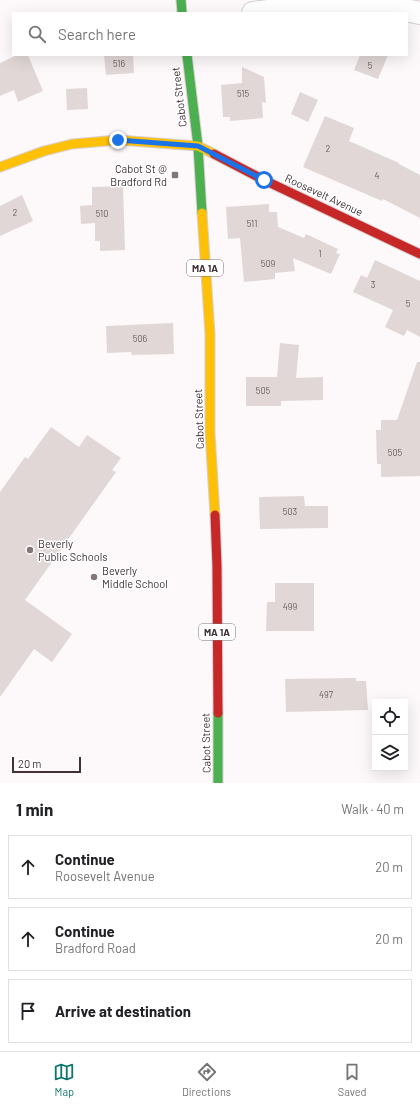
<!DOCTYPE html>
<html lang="en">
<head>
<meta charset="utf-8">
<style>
	body { margin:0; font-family:Barlow,sans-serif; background:#f6f6f6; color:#202124 }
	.controls { position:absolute; right:12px; bottom:12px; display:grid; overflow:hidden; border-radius:0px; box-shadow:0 4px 16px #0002 }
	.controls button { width:36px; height:36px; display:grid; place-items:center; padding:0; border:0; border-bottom:1px solid #e0e0e0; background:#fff; color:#202124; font:20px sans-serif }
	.scale { position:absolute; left:12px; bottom:10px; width:69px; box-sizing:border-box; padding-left:4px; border:2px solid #423236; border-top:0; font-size:11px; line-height:14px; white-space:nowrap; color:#423236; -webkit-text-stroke:3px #fff; paint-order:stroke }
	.stop { position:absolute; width:12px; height:12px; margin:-9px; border:3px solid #1a73e8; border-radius:50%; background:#fff }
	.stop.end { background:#1a73e8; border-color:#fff; box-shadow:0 1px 4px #0008 }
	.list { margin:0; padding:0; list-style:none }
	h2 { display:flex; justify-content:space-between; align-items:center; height:52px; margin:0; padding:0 16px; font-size:17px }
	h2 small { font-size:13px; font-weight:400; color:#757577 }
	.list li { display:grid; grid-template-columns:26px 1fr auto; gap:12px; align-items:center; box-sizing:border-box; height:64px; margin:0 8px 8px; padding:0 8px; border:1px solid #e0e0e0; border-radius:0px }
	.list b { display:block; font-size:15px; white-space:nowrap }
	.list p { margin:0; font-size:13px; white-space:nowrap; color:#757577 }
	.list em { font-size:13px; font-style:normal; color:#757577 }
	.icon { flex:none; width:22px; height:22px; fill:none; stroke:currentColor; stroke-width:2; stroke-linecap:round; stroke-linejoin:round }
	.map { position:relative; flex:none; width:420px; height:783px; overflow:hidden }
	.search { position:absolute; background:#fff; box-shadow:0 4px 16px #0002; left:12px; right:12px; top:12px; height:44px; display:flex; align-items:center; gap:10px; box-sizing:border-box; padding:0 14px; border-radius:0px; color:#757577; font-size:15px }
	.sheet { height:268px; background:#fff }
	nav { display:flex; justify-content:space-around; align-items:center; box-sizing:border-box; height:56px; border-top:1px solid #e0e0e0; background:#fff; font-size:11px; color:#757577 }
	nav a { display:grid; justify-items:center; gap:2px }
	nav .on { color:#0f766e }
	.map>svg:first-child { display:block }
	.building { fill:#e1d7d7 }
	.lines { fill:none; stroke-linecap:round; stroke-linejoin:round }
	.street-casing { stroke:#d8ced0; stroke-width:24 }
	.fast-casing { stroke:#d8ced0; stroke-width:11 }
	.slow-casing { stroke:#d8ced0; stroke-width:11 }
	.jam-casing { stroke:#d8ced0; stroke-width:11 }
	.street { stroke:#fffefe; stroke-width:22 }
	.fast { stroke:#4caf50; stroke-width:9 }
	.slow { stroke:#ffc107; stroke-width:9 }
	.jam { stroke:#c62828; stroke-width:9 }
	.route { stroke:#1a73e8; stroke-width:5 }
	.poi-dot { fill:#83777a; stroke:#fff; stroke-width:1.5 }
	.labels { text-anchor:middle; stroke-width:3; stroke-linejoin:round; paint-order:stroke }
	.number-label { font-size:9px; fill:#6a5b5e }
	.shield { fill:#fff; stroke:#7b7072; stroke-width:1 }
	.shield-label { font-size:10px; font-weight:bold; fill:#423236 }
	.street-label { font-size:11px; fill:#423236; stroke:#fff }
	.poi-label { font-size:11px; fill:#423236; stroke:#fff; text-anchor:start }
</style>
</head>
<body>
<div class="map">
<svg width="420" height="783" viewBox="0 0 420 783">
	<rect width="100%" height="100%" fill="#fdf8f9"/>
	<!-- building -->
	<path class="building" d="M 17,55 L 28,55 L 43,91 L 18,102 L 14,90 L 0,96 L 0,63 Z
		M 104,55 L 133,55 L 134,73 L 106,75 Z
		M 360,55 L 388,55 L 378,79 L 354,70 Z
		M 242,67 L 264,77 L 266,103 L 262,102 L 263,118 L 230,121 L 230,117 L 223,117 L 221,85 L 242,83 Z
		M 87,88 L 88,109 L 67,110 L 66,89 Z
		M 300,92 L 318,100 L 308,122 L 291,114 Z
		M 325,116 L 354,128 L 349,141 L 399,163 L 399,164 L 420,175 L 420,218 L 383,199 L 382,201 L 303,167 Z
		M 123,186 L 125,250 L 100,251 L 100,241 L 95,241 L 95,223 L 81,224 L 80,206 L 92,205 L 92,187 Z
		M 22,195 L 33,221 L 0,236 L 0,206 Z
		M 269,204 L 269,212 L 277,212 L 278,227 L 304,238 L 306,234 L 338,249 L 336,253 L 340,254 L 331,274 L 293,258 L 295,271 L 275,273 L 275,279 L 244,282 L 240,238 L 228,239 L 226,207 Z
		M 375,260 L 420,281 L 420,337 L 407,330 L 404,336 L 385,327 L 393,310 L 353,292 L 361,275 L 367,278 Z
		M 173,323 L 174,354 L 132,355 L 131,352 L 107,353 L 106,326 Z
		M 280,343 L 299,345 L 296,378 L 323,377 L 323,400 L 281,401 L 281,406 L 246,406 L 246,377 L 277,377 Z
		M 417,362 L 420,362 L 420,476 L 381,477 L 381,464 L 377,464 L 376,430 L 381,430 L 381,420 L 397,420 Z
		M 51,427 L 79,447 L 87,435 L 121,458 L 112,470 L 116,472 L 25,600 L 72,634 L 52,662 L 34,649 L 0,697 L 0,492 L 25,457 L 28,459 Z
		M 304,496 L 305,506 L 328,506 L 328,528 L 260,529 L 259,497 Z
		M 275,583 L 314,583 L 314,631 L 266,631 L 267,602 L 275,602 Z
		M 356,678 L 356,681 L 366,681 L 368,710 L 286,712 L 285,679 Z"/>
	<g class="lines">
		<defs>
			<path id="street" d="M 253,13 L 314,5 L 410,11 L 420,13"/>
			<path id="fast" d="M 181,0 L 182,13
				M 187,55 L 198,146 L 202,213
				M 218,713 L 218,783"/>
			<path id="slow" d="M 0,167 L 44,151 L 72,144 L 118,140 L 198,146 L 214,154
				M 202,213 L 210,334 L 210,433 L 215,515"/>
			<path id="jam" d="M 214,154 L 264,180 L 420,254
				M 215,515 L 217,566 L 218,713"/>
		</defs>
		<!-- street casing -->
		<use href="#street" class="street-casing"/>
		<!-- fast casing -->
		<use href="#fast" class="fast-casing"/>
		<!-- slow casing -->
		<use href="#slow" class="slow-casing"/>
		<!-- jam casing -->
		<use href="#jam" class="jam-casing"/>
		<!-- street -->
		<use href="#street" class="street"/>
		<!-- fast -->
		<use href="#fast" class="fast"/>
		<!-- slow -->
		<use href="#slow" class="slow"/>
		<!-- jam -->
		<use href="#jam" class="jam"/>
	</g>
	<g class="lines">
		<!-- route -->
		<path class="route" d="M 118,140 L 198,146 L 264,180"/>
	</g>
	<!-- markers -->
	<g class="poi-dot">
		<rect x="171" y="171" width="8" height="8" rx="2"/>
		<circle cx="30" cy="550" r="4"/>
		<circle cx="94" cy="577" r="4"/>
	</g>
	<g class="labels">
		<!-- number labels -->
		<g class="number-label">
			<text x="119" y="67">516</text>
			<text x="370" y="69">5</text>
			<text x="243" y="97">515</text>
			<text x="328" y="152">2</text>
			<text x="377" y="179">4</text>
			<text x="15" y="216">2</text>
			<text x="102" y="217">510</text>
			<text x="252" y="227">511</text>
			<text x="320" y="257">1</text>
			<text x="268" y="267">509</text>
			<text x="373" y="288">3</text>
			<text x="408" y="307">5</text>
			<text x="140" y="342">506</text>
			<text x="263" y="394">505</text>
			<text x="395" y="456">505</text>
			<text x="290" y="515">503</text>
			<text x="290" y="610">499</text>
			<text x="326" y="698">497</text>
		</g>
		<!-- shield labels -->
		<g class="shield">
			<rect x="187" y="260" width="36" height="16" rx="3"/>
			<rect x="199" y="624" width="36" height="16" rx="3"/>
		</g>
		<g class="shield-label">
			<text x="205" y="272">MA 1A</text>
			<text x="217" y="636">MA 1A</text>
		</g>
		<!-- street labels -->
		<g class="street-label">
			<text transform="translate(179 97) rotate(-97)" y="4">Cabot Street</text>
			<text transform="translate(324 195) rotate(25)" y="4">Roosevelt Avenue</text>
			<text transform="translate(199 419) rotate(-92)" y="4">Cabot Street</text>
			<text transform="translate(206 743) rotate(-91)" y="4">Cabot Street</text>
		</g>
		<!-- poi labels -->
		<g class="poi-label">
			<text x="167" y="173" text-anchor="end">Cabot St @<tspan x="167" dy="13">Bradford Rd</tspan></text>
			<text x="38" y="548">Beverly<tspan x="38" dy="13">Public Schools</tspan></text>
			<text x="102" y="575">Beverly<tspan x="102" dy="13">Middle School</tspan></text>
		</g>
	</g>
</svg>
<div class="controls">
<button><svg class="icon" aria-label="locate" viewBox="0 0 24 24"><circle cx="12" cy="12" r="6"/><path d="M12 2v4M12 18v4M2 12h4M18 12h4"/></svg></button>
<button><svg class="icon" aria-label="layers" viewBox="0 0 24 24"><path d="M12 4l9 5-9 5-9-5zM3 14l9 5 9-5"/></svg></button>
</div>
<div class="scale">20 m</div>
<div class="stop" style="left:264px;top:180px"></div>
<div class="stop end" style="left:118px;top:140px"></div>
<div class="search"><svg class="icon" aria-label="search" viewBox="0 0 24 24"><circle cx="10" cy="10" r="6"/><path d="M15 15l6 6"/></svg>Search here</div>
</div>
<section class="sheet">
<h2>1 min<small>Walk · 40 m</small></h2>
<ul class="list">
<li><svg class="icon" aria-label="ahead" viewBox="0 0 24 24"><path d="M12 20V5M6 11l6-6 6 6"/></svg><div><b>Continue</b><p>Roosevelt Avenue</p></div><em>20 m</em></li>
<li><svg class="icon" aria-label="ahead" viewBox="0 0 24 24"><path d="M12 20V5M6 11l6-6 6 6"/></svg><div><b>Continue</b><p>Bradford Road</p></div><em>20 m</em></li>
<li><svg class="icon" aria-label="arrive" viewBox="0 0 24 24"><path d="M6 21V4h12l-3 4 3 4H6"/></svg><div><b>Arrive at destination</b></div></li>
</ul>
</section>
<nav>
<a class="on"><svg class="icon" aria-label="map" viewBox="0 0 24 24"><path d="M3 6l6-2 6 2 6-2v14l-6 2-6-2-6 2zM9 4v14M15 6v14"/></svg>Map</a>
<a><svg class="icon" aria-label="directions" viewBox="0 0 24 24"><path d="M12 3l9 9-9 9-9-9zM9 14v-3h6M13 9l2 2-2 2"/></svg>Directions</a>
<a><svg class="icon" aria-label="saved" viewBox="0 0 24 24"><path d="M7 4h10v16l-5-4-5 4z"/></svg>Saved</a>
</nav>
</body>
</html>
